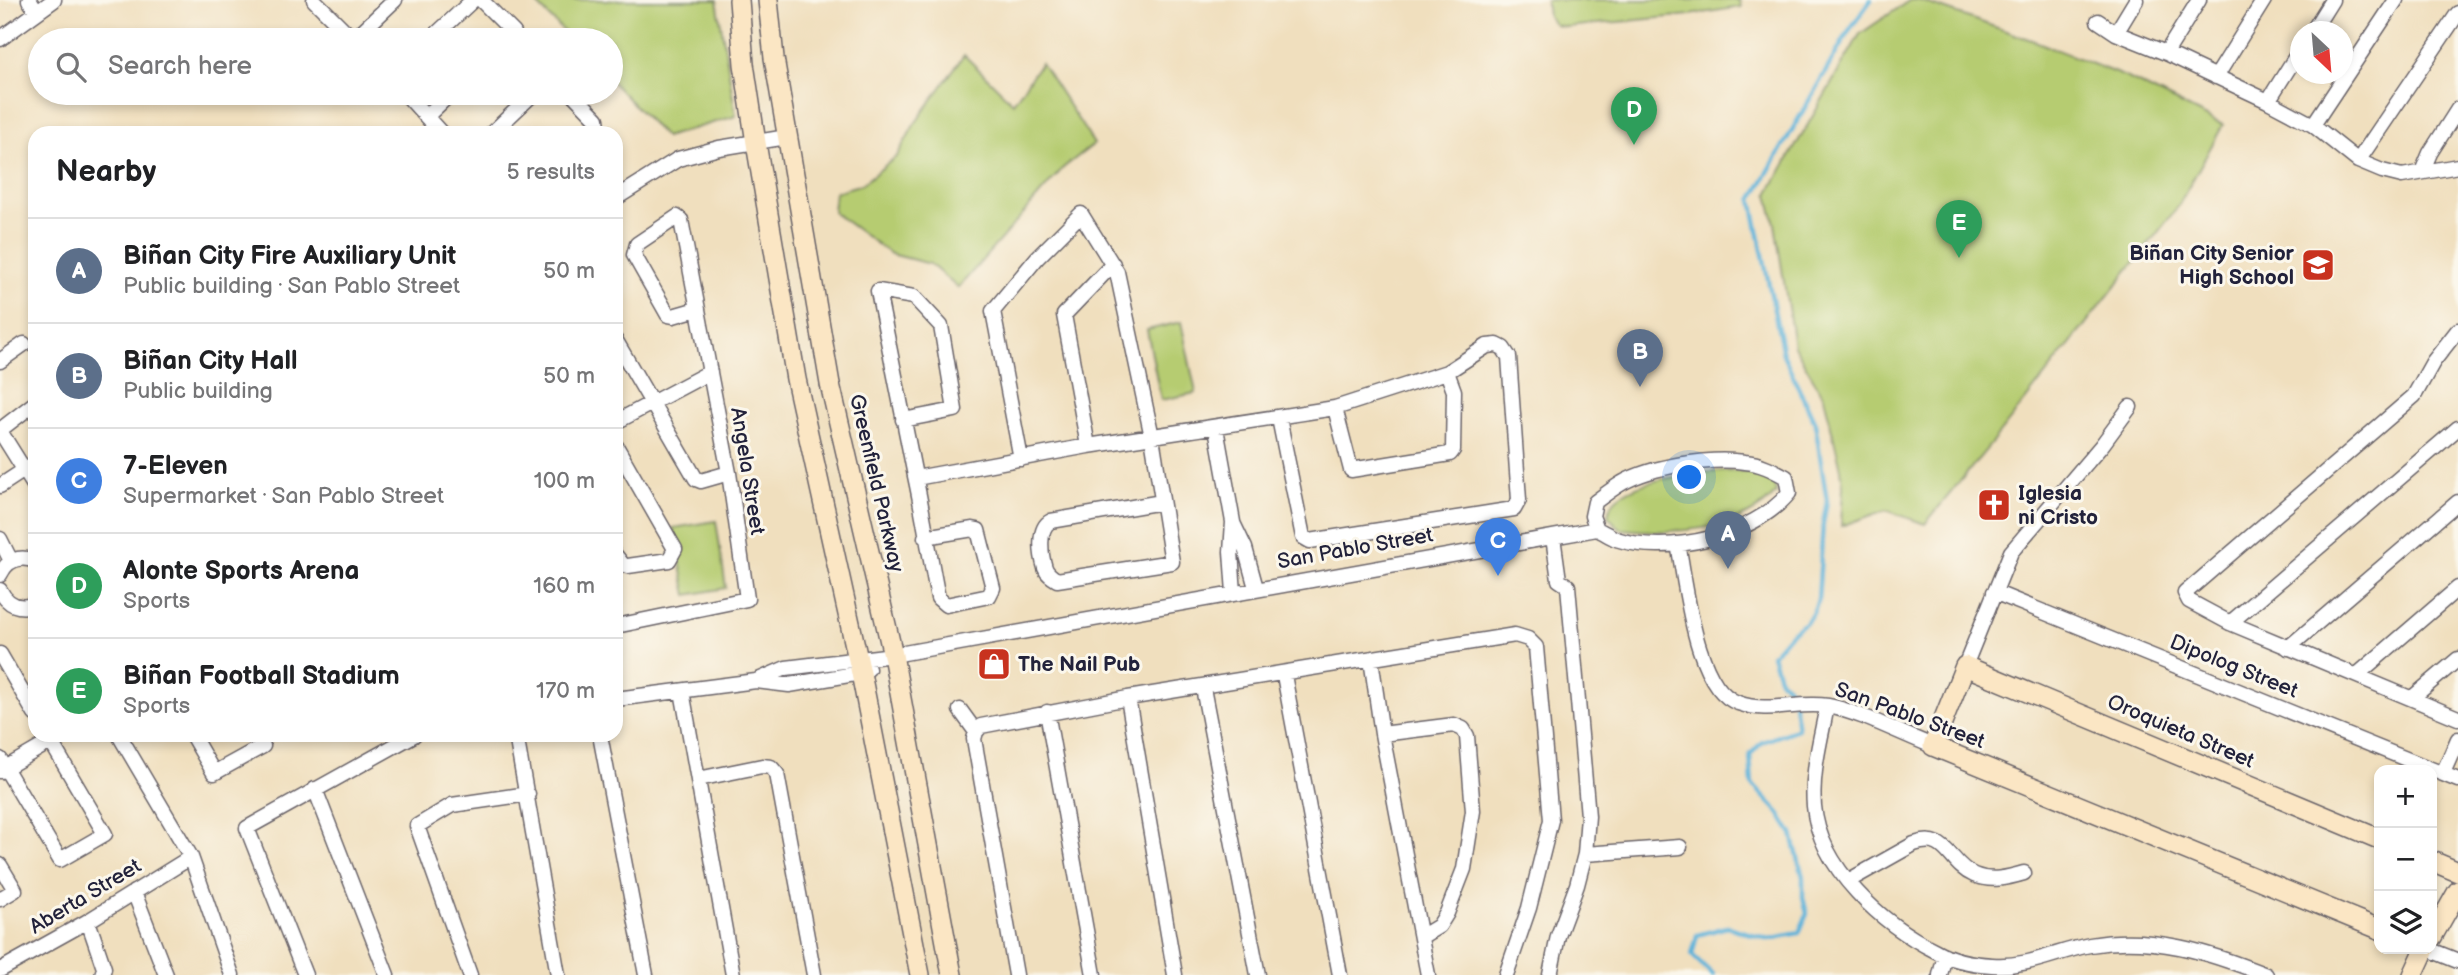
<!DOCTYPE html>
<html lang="en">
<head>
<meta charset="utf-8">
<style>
	body { margin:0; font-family:"Balsamiq Sans",sans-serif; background:#f6f6f6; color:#202124 }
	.controls { position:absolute; right:21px; bottom:21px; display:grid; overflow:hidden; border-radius:14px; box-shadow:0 4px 10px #0003 }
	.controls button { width:63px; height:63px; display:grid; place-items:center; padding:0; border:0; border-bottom:2px solid #e0e0e0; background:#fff; color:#202124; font:35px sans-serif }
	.compass { position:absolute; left:2290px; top:21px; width:63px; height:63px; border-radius:50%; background:#fff; box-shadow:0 4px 10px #0003; rotate:154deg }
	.you { position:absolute; left:1690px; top:478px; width:24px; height:24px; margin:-18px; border:5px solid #fff; border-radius:50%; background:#1a73e8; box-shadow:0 0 0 10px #1a73e833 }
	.badge { display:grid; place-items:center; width:46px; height:46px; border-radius:50%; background:#111827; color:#fff; font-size:23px; font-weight:700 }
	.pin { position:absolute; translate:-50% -58px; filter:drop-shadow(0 2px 4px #0008) }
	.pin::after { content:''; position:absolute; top:37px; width:24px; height:21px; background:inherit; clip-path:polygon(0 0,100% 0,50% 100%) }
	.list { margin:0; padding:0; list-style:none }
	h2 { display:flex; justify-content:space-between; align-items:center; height:91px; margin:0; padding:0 28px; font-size:30px }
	h2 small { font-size:23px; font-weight:400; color:#757577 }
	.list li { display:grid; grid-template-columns:46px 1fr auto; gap:21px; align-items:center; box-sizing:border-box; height:105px; padding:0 28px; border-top:2px solid #e0e0e0 }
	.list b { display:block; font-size:26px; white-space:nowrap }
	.list p { margin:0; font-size:23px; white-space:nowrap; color:#757577 }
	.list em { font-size:23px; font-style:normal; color:#757577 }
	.icon { flex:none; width:38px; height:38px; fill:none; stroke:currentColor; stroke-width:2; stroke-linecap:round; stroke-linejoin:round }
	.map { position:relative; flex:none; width:2458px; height:975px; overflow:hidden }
	.search { position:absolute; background:#fff; box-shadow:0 4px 10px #0003; left:28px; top:28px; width:595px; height:77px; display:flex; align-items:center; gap:18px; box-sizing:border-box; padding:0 24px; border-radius:38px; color:#757577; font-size:26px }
	.panel { position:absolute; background:#fff; box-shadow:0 4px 10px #0003; left:28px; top:126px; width:595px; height:616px; border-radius:21px }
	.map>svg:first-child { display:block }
	.green { fill:#b6cc71; stroke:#6c7756; stroke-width:2 }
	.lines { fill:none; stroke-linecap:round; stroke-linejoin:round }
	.stream { stroke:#5db2d9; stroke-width:4.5 }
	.street-casing { stroke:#6a6469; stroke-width:17 }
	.secondary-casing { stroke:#6a6469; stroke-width:22 }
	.street { stroke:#fff; stroke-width:14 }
	.secondary { stroke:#fbe6c4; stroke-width:19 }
	.labels { text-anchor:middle; stroke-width:6; stroke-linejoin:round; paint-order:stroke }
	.poi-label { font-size:21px; font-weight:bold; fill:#22223b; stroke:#fbf7ec; text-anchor:start }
	.street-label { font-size:21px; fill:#22223b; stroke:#fbf7ec }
</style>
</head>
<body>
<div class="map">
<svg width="2458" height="975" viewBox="0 0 2458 975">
	<rect width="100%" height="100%" fill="#fbf7ec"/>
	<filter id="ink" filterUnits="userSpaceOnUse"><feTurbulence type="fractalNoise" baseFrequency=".0143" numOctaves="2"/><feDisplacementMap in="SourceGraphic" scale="14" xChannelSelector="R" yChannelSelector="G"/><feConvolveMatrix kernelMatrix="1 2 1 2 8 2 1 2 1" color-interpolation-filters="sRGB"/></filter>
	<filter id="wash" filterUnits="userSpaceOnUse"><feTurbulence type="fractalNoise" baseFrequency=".00686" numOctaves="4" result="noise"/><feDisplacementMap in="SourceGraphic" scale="28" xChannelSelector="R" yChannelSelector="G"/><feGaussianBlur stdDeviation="1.57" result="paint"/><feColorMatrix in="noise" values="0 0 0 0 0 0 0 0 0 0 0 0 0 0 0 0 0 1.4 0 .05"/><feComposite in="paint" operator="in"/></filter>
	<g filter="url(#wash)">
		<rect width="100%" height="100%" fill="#f0dfbe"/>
		<!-- green -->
		<path class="green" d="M 533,0 L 717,0 L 736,116 L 665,137 L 611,81 L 611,40 L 572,40 Z
			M 1546,0 L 1739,0 L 1741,7 L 1690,15 L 1566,27 L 1555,25 L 1548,16 Z
			M 1910,0 L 1918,0 L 2040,43 L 2128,78 L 2223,125 L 2177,208 L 1999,434 L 1925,524 L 1886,510 L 1841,526 L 1843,486 L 1841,469 L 1824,397 L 1794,346 L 1775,224 L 1768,194 L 1860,34 Z
			M 964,55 L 1013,103 L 1041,63 L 1094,144 L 1063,168 L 958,288 L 930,264 L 891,254 L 833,212 L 835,192 L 862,184 L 897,156 L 914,125 Z
			M 1181,322 L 1196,393 L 1161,400 L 1147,330 Z
			M 1733,471 C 1748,472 1762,473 1774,483 L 1776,493 C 1742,533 1668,534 1620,529 L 1608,516 C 1610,478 1704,472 1733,471 Z
			M 716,521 L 726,588 L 687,595 L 673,528 Z"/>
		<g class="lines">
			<!-- stream -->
			<path class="stream" d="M 1713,975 L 1692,955 L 1697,935 L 1727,927 L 1769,939 L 1799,933 L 1807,914 L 1803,897 L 1803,877 L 1792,834 L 1779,813 L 1752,784 L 1750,755 L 1762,742 L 1798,729 L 1792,690 L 1780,680 L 1772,655 L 1790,634 L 1805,623 L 1813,613 L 1818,600 L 1823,523 L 1827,501 L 1815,423 L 1783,354 L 1752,200 L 1850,29 L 1871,0"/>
		</g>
	</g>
	<g filter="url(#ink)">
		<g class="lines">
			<defs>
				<path id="street" d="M 29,0 L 37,12
					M 314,0 L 354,40
					M 481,0 L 514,33 L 507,40
					M 2098,21 L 2116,33 L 2166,53 L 2268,101 L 2313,125 L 2358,161 L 2382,171 L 2402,176 L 2458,166
					M 2312,32 L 2332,0
					M 2116,33 L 2136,0
					M 0,39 L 54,0
					M 353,40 L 395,0
					M 430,40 L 473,0
					M 2166,53 L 2199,0
					M 2216,77 L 2264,0
					M 405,93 L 441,133
					M 572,93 L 597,119 L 598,126 L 594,133
					M 2268,101 L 2300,50
					M 427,116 L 451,93
					M 2313,125 L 2396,0
					M 492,133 L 534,93
					M 2358,161 L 2458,13
					M 2422,172 L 2430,153 L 2458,109
					M 616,198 L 678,159 L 719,148 L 787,137
					M 2458,330 L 2433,362 L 2414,396 L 2185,593 L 2189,601 L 2230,623 L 2458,718
					M 616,341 L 696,479 L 701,481 L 729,473
					M 0,361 L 24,344
					M 1335,408 L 1351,470 L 1450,454 L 1453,450 L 1454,391 L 1447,372
					M 903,420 L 955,410 L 941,326 L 914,297 L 878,291 C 890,353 903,414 915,476 C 924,517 930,558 938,598 L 946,605 L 989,596 L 993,588 L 978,530 L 973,529 L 925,537
					M 616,422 L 710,372
					M 1216,428 L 1233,522 L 1231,552 L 1234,593
					M 0,430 L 35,403
					M 0,431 L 35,487
					M 616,446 L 675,549 L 669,560 L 628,566 L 623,565 L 616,556
					M 1088,446 L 1064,315 L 1113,264
					M 1021,459 L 993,311 L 1037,258 L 1081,214 L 1117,272 L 1152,437 L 1172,562 L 1057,580 C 1052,577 1047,574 1045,568 C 1041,555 1037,528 1051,521 L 1162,502
					M 916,478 L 1088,446 L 1335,408 L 1447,372 L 1487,346 L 1497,345 L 1503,348 L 1509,357 L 1519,500 L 1514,509 L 1310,541 L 1303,537 L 1279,418
					M 0,486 L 35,463
					M 1233,523 L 1245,548 L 1256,588
					M 0,539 L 11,561
					M 1678,544 C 1686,583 1695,689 1738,703 C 1769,714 1798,701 1828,706 C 1860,712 1902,734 1933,746
					M 0,575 C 7,560 19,555 35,561
					M 0,590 C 7,605 20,610 35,604
					M 1994,592 L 2458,780
					M 2230,623 L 2458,428
					M 616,626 L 747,599 L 729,473 L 681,220 L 677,217 L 637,244 L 634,255 L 668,315 L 673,316 L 697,309
					M 2288,648 L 2458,502
					M 0,654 L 35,714
					M 1371,659 L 1382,734 L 1428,975
					M 1965,666 L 2011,552 L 2102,445 L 2130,407
					M 1284,675 L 1340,975
					M 2357,675 L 2458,588
					M 756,681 L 786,668 L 893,655 L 1597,529 C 1603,532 1610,536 1616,539 C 1668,556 1754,536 1789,493 L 1786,477 C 1773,470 1760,463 1745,462 C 1710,457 1652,466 1622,483 C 1612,489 1603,496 1595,502 L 1592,516 L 1597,529
					M 1203,688 L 1258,975
					M 682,691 L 733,975
					M 1128,698 L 1175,975
					M 2412,698 L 2458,659
					M 616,699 L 756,681 L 789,685 L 861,673 L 868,669
					M 1827,706 C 1821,738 1811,773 1814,806 C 1819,868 1883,925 1936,951 C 1952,960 1974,964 1992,965 C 2027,968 2057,951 2090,945 C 2152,934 2209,952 2266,975
					M 960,710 L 976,732 L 981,726 L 1128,698 L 1515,635 L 1528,639 L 1536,647 L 1551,820 L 1529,908 L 1506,975
					M 1047,712 L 1094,975
					M 976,732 L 974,739 L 1016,975
					M 1382,734 L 1454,725 L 1463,729 L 1467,736 L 1473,811 L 1464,869 L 1447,913 L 1439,926 L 1421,937
					M 119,735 L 191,857 L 232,975
					M 192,735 L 214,773 L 263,746 L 256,735
					M 516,735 L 558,975
					M 600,735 L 646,975
					M 0,759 L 60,860 L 105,834 L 47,735
					M 0,771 L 62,735
					M 2443,773 L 2458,739
					M 698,779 L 762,766 L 771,767 L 777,774 L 814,975
					M 315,789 L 387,975
					M 1585,854 L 1680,847
					M 0,865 L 15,890 L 0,899
					M 1848,881 L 1914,844 C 1948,832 1948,864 1974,875 C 1991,882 2007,878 2024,873
					M 134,892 L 166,975
					M 88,921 L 104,968 L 102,975
					M 2428,949 L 2458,961
					M 0,970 L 88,921 L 191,857
					M 305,975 L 247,828 L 414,735
					M 470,975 L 417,826 L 452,805 L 528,794
					M 1550,975 L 1558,936 L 1577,885 L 1585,854 L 1588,816 L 1568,586 L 1559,580 L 1553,537
					M 1940,975 L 1945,955"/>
				<path id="secondary" d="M 739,0 L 744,64 L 756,143 L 796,379 L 861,673 L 920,975
					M 768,0 L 774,58 L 830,384 L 893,655 L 952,975
					M 2379,839 L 1965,666 L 1933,746 L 2379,929
					M 2432,861 L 2458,872
					M 2432,937 L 2458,891
					M 2413,975 L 2425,949"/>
			</defs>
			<!-- street casing -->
			<use href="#street" class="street-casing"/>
			<!-- secondary casing -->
			<use href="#secondary" class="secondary-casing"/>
			<!-- street -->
			<use href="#street" class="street"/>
			<!-- secondary -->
			<use href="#secondary" class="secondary"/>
		</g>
	</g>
	<!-- icons -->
	<defs>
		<symbol id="school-square" viewBox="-11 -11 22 22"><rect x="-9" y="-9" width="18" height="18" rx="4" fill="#c8321e" stroke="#fbf7ec"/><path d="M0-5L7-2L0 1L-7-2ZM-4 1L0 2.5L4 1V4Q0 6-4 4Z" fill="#fff"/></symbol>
		<symbol id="church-square" viewBox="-11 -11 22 22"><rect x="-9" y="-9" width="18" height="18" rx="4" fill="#c8321e" stroke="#fbf7ec"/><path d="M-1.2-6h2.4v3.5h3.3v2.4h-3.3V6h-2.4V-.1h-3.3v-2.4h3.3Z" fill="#fff"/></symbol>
		<symbol id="shop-square" viewBox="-11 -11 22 22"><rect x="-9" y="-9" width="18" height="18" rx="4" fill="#c8321e" stroke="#fbf7ec"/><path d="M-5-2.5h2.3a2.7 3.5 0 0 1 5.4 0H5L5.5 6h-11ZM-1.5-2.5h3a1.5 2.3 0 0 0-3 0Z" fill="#fff"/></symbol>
	</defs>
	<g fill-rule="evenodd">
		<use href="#school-square" x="2299" y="246" width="38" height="38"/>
		<use href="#church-square" x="1975" y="486" width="38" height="38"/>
		<use href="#shop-square" x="975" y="645" width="38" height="38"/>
	</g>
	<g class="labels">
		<!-- poi labels -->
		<g class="poi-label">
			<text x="2294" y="260" text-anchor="end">Biñan City Senior<tspan x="2294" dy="24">High School</tspan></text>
			<text x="2018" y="500">Iglesia<tspan x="2018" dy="24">ni Cristo</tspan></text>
			<text x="1018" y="671">The Nail Pub</text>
		</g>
		<!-- street labels -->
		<g class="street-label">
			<text transform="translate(748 471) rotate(81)" y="7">Angela Street</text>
			<text transform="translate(877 483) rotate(77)" y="7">Greenfield Parkway</text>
			<text transform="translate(1355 548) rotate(-10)" y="7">San Pablo Street</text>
			<text transform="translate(2234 666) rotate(22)" y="7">Dipolog Street</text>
			<text transform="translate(1910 715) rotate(20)" y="7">San Pablo Street</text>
			<text transform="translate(2181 731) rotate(23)" y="7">Oroquieta Street</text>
			<text transform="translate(85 896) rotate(-31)" y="7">Aberta Street</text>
		</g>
	</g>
</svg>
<div class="controls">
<button>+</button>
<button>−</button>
<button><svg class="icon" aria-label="layers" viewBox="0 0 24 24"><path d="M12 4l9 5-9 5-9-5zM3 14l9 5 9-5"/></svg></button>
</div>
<svg class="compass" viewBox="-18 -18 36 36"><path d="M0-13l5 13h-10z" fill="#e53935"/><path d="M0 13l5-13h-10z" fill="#757577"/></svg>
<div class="you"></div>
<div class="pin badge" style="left:1728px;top:569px;background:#5c6f8a">A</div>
<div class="pin badge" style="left:1640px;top:387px;background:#5c6f8a">B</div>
<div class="pin badge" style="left:1498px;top:576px;background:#3f7fe0">C</div>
<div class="pin badge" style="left:1634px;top:145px;background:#2e9e5b">D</div>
<div class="pin badge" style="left:1959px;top:258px;background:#2e9e5b">E</div>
<div class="search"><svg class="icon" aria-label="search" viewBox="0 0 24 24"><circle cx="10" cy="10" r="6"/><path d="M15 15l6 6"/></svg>Search here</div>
<section class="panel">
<h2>Nearby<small>5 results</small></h2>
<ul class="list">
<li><span class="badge" style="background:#5c6f8a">A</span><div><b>Biñan City Fire Auxiliary Unit</b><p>Public building · San Pablo Street</p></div><em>50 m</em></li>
<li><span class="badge" style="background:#5c6f8a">B</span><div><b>Biñan City Hall</b><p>Public building</p></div><em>50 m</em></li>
<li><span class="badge" style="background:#3f7fe0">C</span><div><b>7-Eleven</b><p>Supermarket · San Pablo Street</p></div><em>100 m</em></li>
<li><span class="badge" style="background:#2e9e5b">D</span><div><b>Alonte Sports Arena</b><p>Sports</p></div><em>160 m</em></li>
<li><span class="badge" style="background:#2e9e5b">E</span><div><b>Biñan Football Stadium</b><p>Sports</p></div><em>170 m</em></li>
</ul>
</section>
</div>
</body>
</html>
